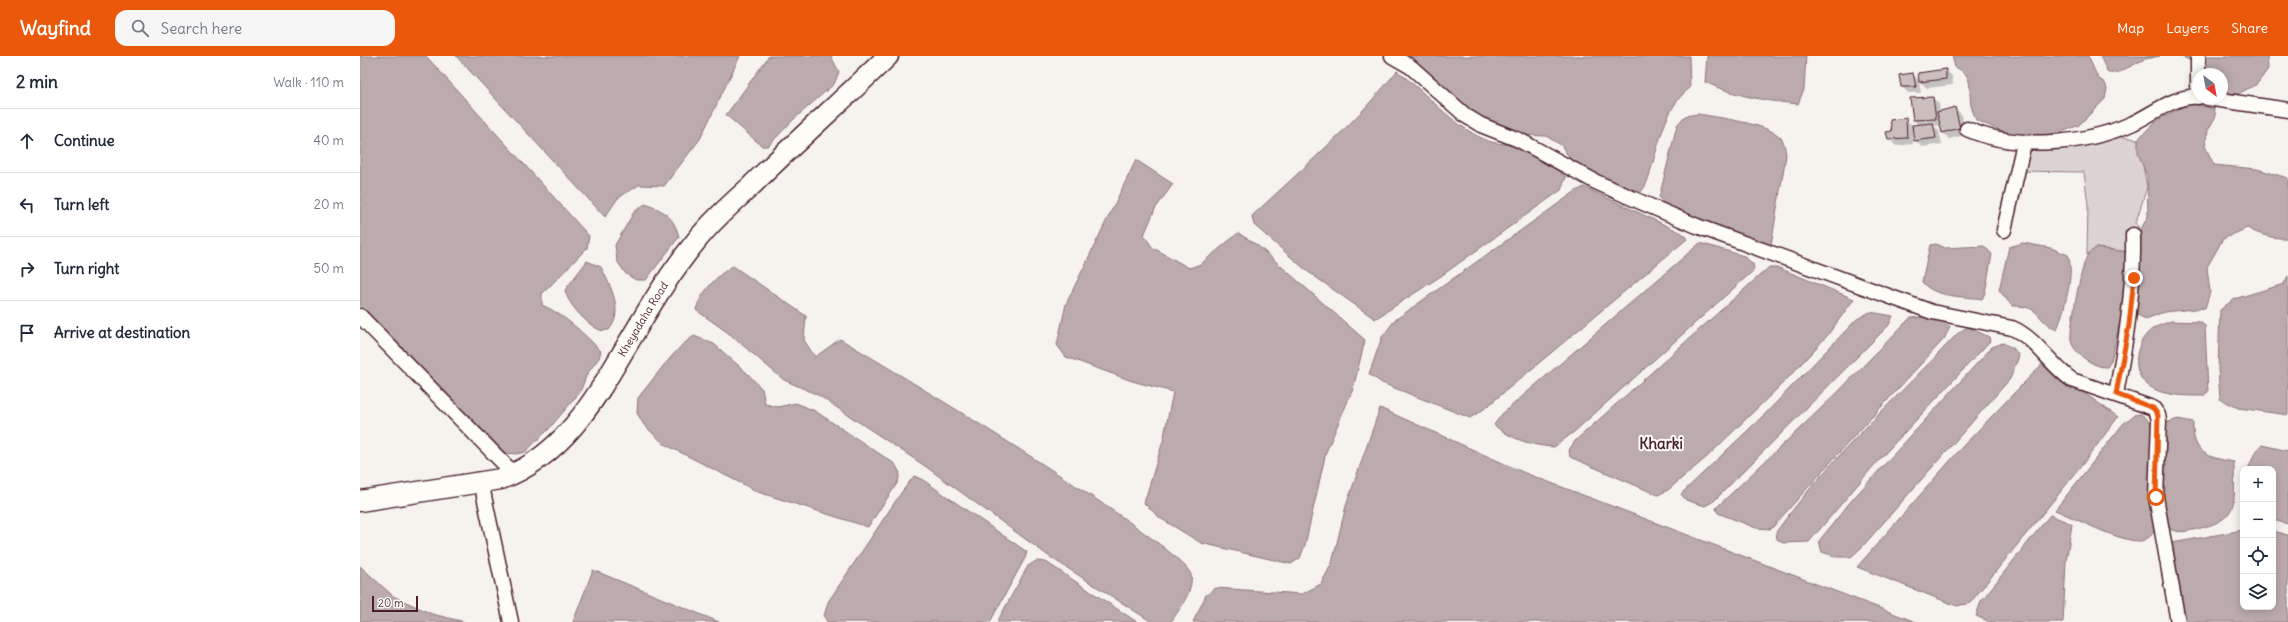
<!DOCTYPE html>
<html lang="en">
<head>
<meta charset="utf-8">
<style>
	body { margin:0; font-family:Delius,sans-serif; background:#f6f6f7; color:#1f2937 }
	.controls { position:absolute; right:12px; bottom:12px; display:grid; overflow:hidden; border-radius:8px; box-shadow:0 2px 10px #0003 }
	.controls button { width:36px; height:36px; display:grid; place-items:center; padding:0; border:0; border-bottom:1px solid #e0e1e3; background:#fff; color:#1f2937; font:20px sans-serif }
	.compass { position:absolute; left:1832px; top:12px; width:36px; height:36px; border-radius:50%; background:#fff; box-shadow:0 2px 10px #0003; rotate:148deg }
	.scale { position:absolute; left:12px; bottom:10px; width:46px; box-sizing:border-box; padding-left:4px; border:2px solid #4a1f2b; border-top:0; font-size:11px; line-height:14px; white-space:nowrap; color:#4a1f2b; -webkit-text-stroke:3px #fdfcf7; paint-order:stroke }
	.stop { position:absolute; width:12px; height:12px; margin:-9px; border:3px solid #ea580c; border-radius:50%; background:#fff }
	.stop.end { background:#ea580c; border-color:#fff; box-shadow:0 1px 4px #0008 }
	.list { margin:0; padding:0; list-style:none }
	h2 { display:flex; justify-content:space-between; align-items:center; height:52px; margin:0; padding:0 16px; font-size:17px }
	h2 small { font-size:13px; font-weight:400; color:#747a83 }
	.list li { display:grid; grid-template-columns:26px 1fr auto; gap:12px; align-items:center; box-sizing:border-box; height:64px; padding:0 16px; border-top:1px solid #e0e1e3 }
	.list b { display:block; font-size:15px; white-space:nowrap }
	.list em { font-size:13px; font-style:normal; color:#747a83 }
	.icon { flex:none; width:22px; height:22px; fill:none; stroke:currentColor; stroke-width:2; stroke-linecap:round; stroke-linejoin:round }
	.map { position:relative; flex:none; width:1928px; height:566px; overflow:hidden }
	header { display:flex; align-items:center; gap:24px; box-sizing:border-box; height:56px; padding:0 20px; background:#ea580c; color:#fff }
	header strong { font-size:19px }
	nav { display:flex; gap:22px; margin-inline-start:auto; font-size:14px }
	.search { width:280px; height:36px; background:#f6f6f7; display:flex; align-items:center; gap:10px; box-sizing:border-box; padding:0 14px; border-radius:12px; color:#747a83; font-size:15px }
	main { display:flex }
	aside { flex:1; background:#fff }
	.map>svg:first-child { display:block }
	.green { fill:#dcd4d2; stroke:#937a7e }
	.water { fill:#bbabac; stroke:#8e7378 }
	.shadow { fill:#0003 }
	.building { fill:#cbbfbe; stroke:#4a1f2b }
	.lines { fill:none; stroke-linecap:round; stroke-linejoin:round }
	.minor-casing { stroke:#4a1f2b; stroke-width:17 }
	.secondary-casing { stroke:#4a1f2b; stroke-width:23 }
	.minor { stroke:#fdfcf7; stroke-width:14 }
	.secondary { stroke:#fdfcf7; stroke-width:20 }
	.route { stroke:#ea580c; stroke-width:5 }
	.labels { text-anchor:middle; stroke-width:4; stroke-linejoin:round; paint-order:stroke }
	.street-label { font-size:11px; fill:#4a1f2b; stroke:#fdfcf7 }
	.district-label { font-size:15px; font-weight:bold; fill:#4a1f2b; stroke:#fdfcf7 }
</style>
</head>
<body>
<header>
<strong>Wayfind</strong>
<div class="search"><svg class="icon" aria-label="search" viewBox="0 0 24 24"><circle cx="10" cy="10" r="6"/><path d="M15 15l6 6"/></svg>Search here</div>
<nav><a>Map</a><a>Layers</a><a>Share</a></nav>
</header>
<main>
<aside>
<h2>2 min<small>Walk · 110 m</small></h2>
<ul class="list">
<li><svg class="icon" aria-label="ahead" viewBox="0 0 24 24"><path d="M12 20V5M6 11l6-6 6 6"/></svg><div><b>Continue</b></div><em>40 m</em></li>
<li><svg class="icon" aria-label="left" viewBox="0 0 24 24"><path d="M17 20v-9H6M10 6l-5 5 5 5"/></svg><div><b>Turn left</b></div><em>20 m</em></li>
<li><svg class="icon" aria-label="right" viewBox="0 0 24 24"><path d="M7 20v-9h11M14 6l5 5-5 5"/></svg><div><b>Turn right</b></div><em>50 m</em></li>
<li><svg class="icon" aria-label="arrive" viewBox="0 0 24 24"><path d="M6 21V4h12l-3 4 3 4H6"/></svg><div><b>Arrive at destination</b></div></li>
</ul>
</aside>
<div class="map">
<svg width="1928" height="566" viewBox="0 0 1928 566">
	<rect width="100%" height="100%" fill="#f6f3ef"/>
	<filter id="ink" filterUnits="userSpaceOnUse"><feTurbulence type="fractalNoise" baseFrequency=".025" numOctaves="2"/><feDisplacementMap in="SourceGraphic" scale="8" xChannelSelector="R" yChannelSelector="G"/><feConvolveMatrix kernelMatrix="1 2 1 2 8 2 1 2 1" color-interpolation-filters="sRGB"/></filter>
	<g filter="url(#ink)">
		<!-- green -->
		<path class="green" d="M 1748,79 L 1778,83 L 1787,131 L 1776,166 L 1780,175 L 1780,193 L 1769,196 L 1736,192 L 1727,199 L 1728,149 L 1724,116 L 1657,115 L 1664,87 Z"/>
		<!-- water -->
		<path class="water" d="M 0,0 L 66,0 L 229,180 L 227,192 L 182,238 L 182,249 C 205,259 223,277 241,295 L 239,302 L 227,318 L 220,336 L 188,374 L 165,396 L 156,398 L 145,397 L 29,284 L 0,249 Z
			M 96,0 L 380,0 L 340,83 L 304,130 L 279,129 L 258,142 L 245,161 Z
			M 409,0 L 471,0 L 479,16 L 474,28 L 434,63 L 408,90 L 402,90 L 366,59 Z
			M 1042,0 L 1329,0 L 1330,32 C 1307,49 1301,80 1293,106 C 1289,119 1288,130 1278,139 L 1215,110 L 1201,89 L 1186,80 L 1161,79 L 1121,64 Z
			M 1347,0 L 1446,0 L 1444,33 L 1438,48 C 1406,45 1374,40 1345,26 Z
			M 1592,0 L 1728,0 L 1738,22 L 1745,27 L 1747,33 L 1745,43 L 1719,69 L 1702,76 L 1682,80 L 1664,80 L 1644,76 L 1616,64 C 1614,59 1612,54 1611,49 C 1608,31 1615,20 1595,11 Z
			M 1740,0 L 1800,0 L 1785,3 L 1757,17 L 1748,17 Z
			M 1819,0 L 1907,0 L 1908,13 L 1897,28 L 1872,41 L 1862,28 L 1862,18 C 1853,18 1833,4 1819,0 Z
			M 1037,15 C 1067,37 1092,70 1126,84 C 1134,88 1145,87 1153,90 C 1172,98 1190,108 1206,121 L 1201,134 L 1081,220 L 1015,263 L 947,215 L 894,169 L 892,160 C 942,113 994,69 1037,15 Z
			M 1830,47 L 1854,53 L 1856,60 L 1848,74 L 1845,90 L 1854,109 L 1897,113 L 1928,122 L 1928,182 C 1913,183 1900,179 1887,172 L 1863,183 L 1847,211 L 1850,236 L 1845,252 L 1804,256 L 1786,263 L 1777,259 L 1774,248 L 1780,193 L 1780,175 L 1788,160 L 1787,120 L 1778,97 L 1778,83 L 1796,65 Z
			M 1338,58 C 1356,61 1410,68 1421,82 C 1425,88 1425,93 1426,99 L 1411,189 L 1398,189 L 1317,158 L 1299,142 L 1317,69 L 1325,60 Z
			M 776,104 L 813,128 L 795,153 L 784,179 L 792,191 L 829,212 L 841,208 L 878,177 L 897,189 L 1005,284 L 993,333 L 966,396 L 945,489 L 940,502 L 931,508 L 841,487 L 800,462 L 784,447 L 803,385 L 813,336 L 772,325 L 706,301 L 697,289 L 706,248 Z
			M 1224,131 L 1322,177 L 1327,183 L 1124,353 L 1110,362 L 1022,327 L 1009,318 L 1022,281 L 1035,264 L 1216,135 Z
			M 285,148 C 304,154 314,161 319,181 L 286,224 L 276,224 L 266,218 L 257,205 L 255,189 L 274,156 Z
			M 1340,187 L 1384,200 L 1393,208 L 1394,214 L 1214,376 L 1194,391 C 1172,390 1151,383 1134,369 L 1142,358 Z
			M 1663,187 L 1691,192 L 1708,199 C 1715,218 1704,254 1697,274 C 1676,266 1683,249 1652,250 L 1639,234 L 1649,191 Z
			M 1576,188 L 1584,192 L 1624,190 L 1632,198 L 1625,237 L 1622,243 C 1603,240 1575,242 1562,226 L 1570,189 Z
			M 1736,192 L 1769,196 L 1765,244 L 1751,305 L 1747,311 C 1735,312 1714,298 1711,285 C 1709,274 1721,211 1727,200 C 1728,197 1733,194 1736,192 Z
			M 227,205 L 241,211 C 250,230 265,255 249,274 C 246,274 242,275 240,274 C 227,269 207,247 205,234 Z
			M 373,210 L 446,260 L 444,284 L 455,301 L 480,283 C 523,308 826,491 831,519 C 834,534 819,554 811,566 L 792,566 L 690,501 L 565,410 L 458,339 L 424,324 L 367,276 L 336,254 C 340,237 358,218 373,210 Z
			M 1408,212 L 1419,212 L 1494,243 L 1467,280 L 1427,323 L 1348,400 L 1308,434 L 1298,439 L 1210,401 L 1209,394 L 1215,385 Z
			M 1928,220 L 1928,359 L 1878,352 L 1860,343 L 1858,313 L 1860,254 L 1874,243 L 1924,228 Z
			M 1510,256 L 1533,260 L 1529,269 L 1354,445 L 1345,450 L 1326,444 L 1321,438 L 1406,357 L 1497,263 Z
			M 1568,261 L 1585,265 L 1590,271 L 1584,283 L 1476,400 L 1411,473 L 1396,472 L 1358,457 L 1356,452 L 1476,338 L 1550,262 Z
			M 1811,265 L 1840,266 L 1845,270 L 1848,336 L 1843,340 C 1827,340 1802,340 1789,330 C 1769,317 1775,283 1794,272 C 1799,269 1806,267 1811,265 Z
			M 1608,271 L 1629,281 L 1630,285 L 1516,407 L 1449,486 L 1423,487 L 1417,483 L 1416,476 C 1469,403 1538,341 1599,276 Z
			M 334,280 L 354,288 L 387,317 L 402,333 L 405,348 L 418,351 L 436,347 L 455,355 L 535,408 L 540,417 L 538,426 L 508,471 L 398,436 L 304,388 L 284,369 L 277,357 L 278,342 L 304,309 L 322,289 Z
			M 1643,287 L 1654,293 L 1659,300 L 1650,323 L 1502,491 L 1491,501 L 1478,501 L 1462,496 L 1459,485 L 1491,445 L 1632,291 Z
			M 1688,302 L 1720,334 L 1758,361 L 1719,413 L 1610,547 L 1597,550 L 1497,511 L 1603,390 Z
			M 1020,352 L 1165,417 L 1556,566 L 833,566 L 846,539 L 856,532 L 942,538 L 961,528 L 972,507 L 986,450 Z
			M 1781,358 L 1791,367 C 1794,388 1789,410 1791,431 C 1791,442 1798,461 1796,471 C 1795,478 1785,486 1778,485 C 1756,484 1717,463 1695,454 L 1763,368 L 1774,359 Z
			M 1818,363 L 1833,366 C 1832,397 1846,401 1874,406 C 1874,445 1882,463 1837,473 C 1824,476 1816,478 1805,470 L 1802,458 L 1803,371 L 1806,367 Z
			M 1902,389 L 1928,395 L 1928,468 L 1913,464 L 1913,413 L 1888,413 L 1896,394 Z
			M 554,420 L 563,424 L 667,496 L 665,502 L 630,566 L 467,566 L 464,560 L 468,546 L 541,437 Z
			M 1690,459 L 1712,468 L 1706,506 L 1703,566 L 1630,566 L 1616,560 L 1621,545 Z
			M 1883,474 L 1883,551 L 1913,551 L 1913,475 L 1928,479 L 1928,566 L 1825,566 L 1812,487 Z
			M 676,505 L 686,506 L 777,566 L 637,566 L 668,510 Z
			M 0,510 L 33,540 L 72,558 L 105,566 L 0,566 Z
			M 233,514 L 359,566 L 213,566 Z"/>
		<!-- shadow -->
		<path class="shadow" d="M 1586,14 L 1592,20 L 1593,29 L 1567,32 L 1560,26 L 1559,18 Z
			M 1553,18 L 1559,25 L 1561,37 L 1548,37 L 1542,31 Z
			M 1573,42 L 1579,48 L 1580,56 L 1595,52 L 1602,59 L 1606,79 L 1589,83 L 1583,77 L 1581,69 L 1574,70 L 1579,75 L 1582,88 L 1562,91 L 1555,84 L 1559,70 L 1554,64 Z
			M 1545,63 L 1552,69 L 1553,88 L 1536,90 L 1529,83 Z"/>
		<!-- building -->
		<path class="building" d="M 1586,13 L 1586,23 L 1559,26 L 1558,17 Z
			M 1553,17 L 1556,31 L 1541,31 L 1539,19 Z
			M 1573,41 L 1576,63 L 1553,64 L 1550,42 Z
			M 1595,51 L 1600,72 L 1582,77 L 1577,56 Z
			M 1546,62 L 1547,82 L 1528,83 L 1526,76 L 1532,75 L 1530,64 Z
			M 1573,67 L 1576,82 L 1554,85 L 1552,69 Z"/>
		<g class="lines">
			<defs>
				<path id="minor" d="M 1032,0 L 1051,11 L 1106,60 L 1121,69 L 1159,84 L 1236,126 L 1283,147 L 1337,170 L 1572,256 L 1652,272 C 1677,283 1690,309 1712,324 L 1793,352 L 1798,359 L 1799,365 L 1796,441 L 1818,566
					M 1838,0 L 1838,41
					M 1847,42 L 1928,54
					M 1607,73 C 1654,94 1724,89 1771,68 C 1792,59 1814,39 1838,41
					M 1644,174 L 1664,87
					M 0,260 L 154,418
					M 1756,338 C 1766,284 1774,235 1773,179
					M 121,426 L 151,566"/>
				<g id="secondary">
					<path id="s1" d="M 0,445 L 141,423 C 209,398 241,332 276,274 C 293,245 312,215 333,189 C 349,168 370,149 390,131 C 435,86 483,44 528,0"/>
				</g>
			</defs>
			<!-- minor casing -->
			<use href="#minor" class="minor-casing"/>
			<!-- secondary casing -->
			<use href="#secondary" class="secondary-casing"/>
			<!-- minor -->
			<use href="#minor" class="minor"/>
			<!-- secondary -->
			<use href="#secondary" class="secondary"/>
		</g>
	</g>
	<g class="lines" filter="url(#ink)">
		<!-- route -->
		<path class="route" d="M 1774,222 L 1769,269 L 1756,338 L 1793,352 L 1798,359 L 1796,441"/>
	</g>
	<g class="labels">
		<!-- street labels -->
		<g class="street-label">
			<text dy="4" stroke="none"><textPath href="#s1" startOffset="361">Kheyadaha Road</textPath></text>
		</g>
		<!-- district labels -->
		<g class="district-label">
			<text x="1301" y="393">Kharki</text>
		</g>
	</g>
</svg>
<div class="controls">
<button>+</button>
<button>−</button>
<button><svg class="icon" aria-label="locate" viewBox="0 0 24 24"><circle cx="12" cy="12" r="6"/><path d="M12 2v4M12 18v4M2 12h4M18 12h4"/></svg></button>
<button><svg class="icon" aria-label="layers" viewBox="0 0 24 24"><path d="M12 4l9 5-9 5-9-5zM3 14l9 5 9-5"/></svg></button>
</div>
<svg class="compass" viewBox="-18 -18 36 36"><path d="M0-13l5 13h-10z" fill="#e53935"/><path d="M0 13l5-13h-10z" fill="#747a83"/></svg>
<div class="scale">20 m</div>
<div class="stop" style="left:1796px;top:441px"></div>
<div class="stop end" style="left:1774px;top:222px"></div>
</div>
</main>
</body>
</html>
